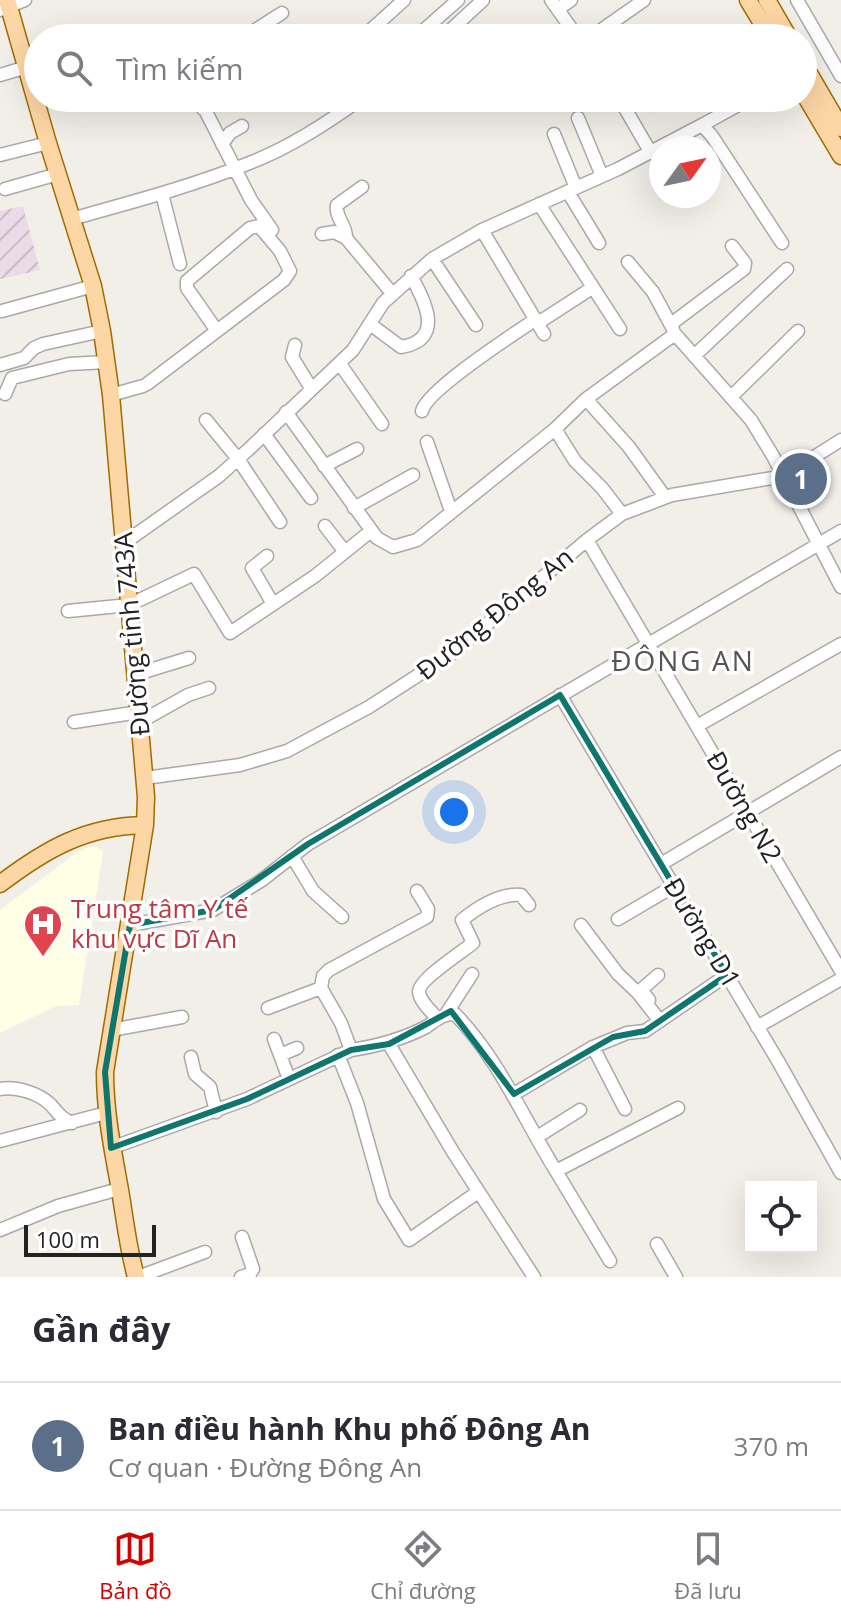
<!DOCTYPE html>
<html lang="vi">
<head>
<meta charset="utf-8">
<style>
	body { margin:0; font-family:"Open Sans",sans-serif; background:#f2f2f3; color:#2b2b33 }
	.controls { position:absolute; right:24px; bottom:24px; display:grid; overflow:hidden; border-radius:0px; box-shadow:0 8px 32px #0002 }
	.controls button { width:72px; height:72px; display:grid; place-items:center; padding:0; border:0; border-bottom:2px solid #e1e1e2; background:#fff; color:#2b2b33; font:40px sans-serif }
	.compass { position:absolute; left:649px; top:136px; width:72px; height:72px; border-radius:50%; background:#fff; box-shadow:0 8px 32px #0002; rotate:57deg }
	.scale { position:absolute; left:24px; bottom:20px; width:132px; box-sizing:border-box; padding-left:8px; border:4px solid #222; border-top:0; font-size:22px; line-height:28px; white-space:nowrap; color:#222; -webkit-text-stroke:6px #fff; paint-order:stroke }
	.you { position:absolute; left:454px; top:812px; width:28px; height:28px; margin:-20px; border:6px solid #fff; border-radius:50%; background:#1a73e8; box-shadow:0 0 0 12px #1a73e833 }
	.badge { display:grid; place-items:center; width:52px; height:52px; border-radius:50%; background:#d40000; color:#fff; font-size:26px; font-weight:700 }
	.pin { position:absolute; translate:-50% -50%; border:4px solid #fff; box-shadow:0 2px 8px #0006 }
	.list { margin:0; padding:0; list-style:none }
	h2 { display:flex; justify-content:space-between; align-items:center; height:104px; margin:0; padding:0 32px; font-size:34px }
	h2 small { font-size:26px; font-weight:400; color:#7c7c81 }
	.list li { display:grid; grid-template-columns:52px 1fr auto; gap:24px; align-items:center; box-sizing:border-box; height:128px; padding:0 32px; border-top:2px solid #e1e1e2 }
	.list b { display:block; font-size:30px; white-space:nowrap }
	.list p { margin:0; font-size:26px; white-space:nowrap; color:#7c7c81 }
	.list em { font-size:26px; font-style:normal; color:#7c7c81 }
	.icon { flex:none; width:44px; height:44px; fill:none; stroke:currentColor; stroke-width:2; stroke-linecap:round; stroke-linejoin:round }
	.map { position:relative; flex:none; width:841px; height:1277px; overflow:hidden }
	.search { position:absolute; background:#fff; box-shadow:0 8px 32px #0002; left:24px; right:24px; top:24px; height:88px; display:flex; align-items:center; gap:20px; box-sizing:border-box; padding:0 28px; border-radius:44px; color:#7c7c81; font-size:30px }
	.sheet { height:232px; background:#fff }
	nav { display:flex; justify-content:space-around; align-items:center; box-sizing:border-box; height:112px; border-top:2px solid #e1e1e2; background:#fff; font-size:22px; color:#7c7c81 }
	nav a { display:grid; justify-items:center; gap:4px }
	nav .on { color:#d40000 }
	.map>svg:first-child { display:block }
	.industrial { fill:url(#industrial-furrows) }
	.education { fill:#ffffe5 }
	.lines { fill:none; stroke-linecap:round; stroke-linejoin:round }
	.minor-casing { stroke:#a9a9a9; stroke-width:15 }
	.major-casing { stroke:#a06b00; stroke-width:19 }
	.minor { stroke:#fff; stroke-width:12 }
	.major { stroke:#fcd6a4; stroke-width:16 }
	.marked { fill:none; stroke:#0f766e; stroke-width:6; stroke-linejoin:round }
	.labels { text-anchor:middle; stroke-width:7; stroke-linejoin:round; paint-order:stroke }
	.street-label { font-size:26px; fill:#222; stroke:#fff }
	.health-label { font-size:26px; fill:#be3a42; stroke:#fff; text-anchor:start }
	.neighbourhood-label { font-size:28px; letter-spacing:2px; fill:#555; stroke:#fff }
</style>
</head>
<body>
<div class="map">
<svg width="841" height="1277" viewBox="0 0 841 1277">
	<defs>
		<pattern id="industrial-furrows" width="10" height="10" patternUnits="userSpaceOnUse" patternTransform="scale(2)"><rect width="10" height="10" fill="#ebdbe8"/><path d="M-1 1l2-2M0 10L10 0M9 11l2-2" fill="none" stroke="#c9bcc7"/></pattern>
	</defs>
	<rect width="100%" height="100%" fill="#f2efe9"/>
	<!-- industrial -->
	<path class="industrial" d="M 23,206 L 40,270 L 0,279 L 0,211 Z"/>
	<!-- education -->
	<path class="education" d="M 96,846 L 103,852 L 79,1005 L 56,1006 L 0,1033 L 0,910 L 72,856 L 86,848 Z"/>
	<g class="lines">
		<defs>
			<path id="minor" d="M 551,0 L 578,38
				M 797,0 L 841,76
				M 558,9 L 571,0
				M 0,10 L 25,0
				M 243,38 L 282,13
				M 362,38 L 404,0
				M 415,38 L 458,0
				M 442,38 L 483,0
				M 590,38 L 644,0
				M 0,75 L 27,67
				M 199,98 L 251,200 L 272,230
				M 619,98 L 651,153
				M 203,109 L 220,98
				M 578,118 L 602,176
				M 702,125 L 751,98
				M 554,134 L 576,188
				M 222,144 L 230,133 L 242,126
				M 0,155 L 48,143
				M 5,189 L 58,174
				M 568,192 L 599,243
				M 162,194 L 180,264
				M 539,204 L 620,329
				M 71,219 C 132,202 193,186 252,162 C 290,147 325,124 358,101
				M 482,230 L 544,334
				M 322,234 L 334,232 L 346,238 L 391,292
				M 346,238 C 347,226 335,218 337,205 L 362,187
				M 432,259 L 476,325
				M 628,262 L 653,292 L 673,329
				M 2,311 L 93,286
				M 538,323 L 592,288
				M 370,324 L 401,347 C 446,340 424,299 411,276
				M 671,324 L 744,269 L 745,263 L 732,246
				M 295,345 L 292,357 L 311,388
				M 694,356 L 787,269
				M 340,364 L 382,424
				M 0,365 L 24,358 L 34,348 L 43,344 L 102,331
				M 147,384 L 284,280 L 290,271 L 280,251 L 259,226 L 250,228 L 187,281 L 187,288 L 217,331
				M 5,394 L 12,378 L 69,364 L 107,362
				M 111,395 L 143,386
				M 732,396 L 798,331
				M 586,399 L 629,447 L 665,497
				M 422,411 C 427,390 514,334 536,319
				M 286,412 L 377,538 L 393,547 L 417,540 L 555,429 L 586,399 L 675,334 L 751,420 L 773,456 L 841,587
				M 206,420 L 238,459 L 280,522
				M 555,429 L 575,461 L 602,488 L 622,514
				M 264,434 L 311,498
				M 427,442 L 451,511
				M 324,466 L 357,449
				M 354,508 L 413,475
				M 325,526 L 345,552
				M 587,540 L 841,971
				M 124,543 L 219,476 L 249,449 L 353,350 L 383,303 L 432,259 L 482,230 L 618,169 L 702,125 L 712,136 L 782,243
				M 267,556 L 252,568 L 273,604
				M 68,611 L 129,605 L 194,574 L 230,633 L 315,576 L 371,531
				M 134,675 L 189,658
				M 560,695 L 778,1061 L 841,1173
				M 74,722 L 139,712
				M 140,722 L 188,695 L 209,688
				M 697,726 L 841,644
				M 145,778 L 240,765 L 287,751 L 369,707 L 454,652 L 587,540 L 622,514 L 672,495 L 784,476 L 841,440
				M 292,856 L 313,891 L 342,917
				M 661,864 L 841,757
				M 618,919 L 674,886
				M 130,925 L 213,910 L 262,880 L 308,844 L 841,531
				M 581,925 L 618,974 L 638,993 L 660,1021
				M 649,1000 L 641,990 L 658,975
				M 268,1008 L 321,988
				M 446,1014 L 472,974
				M 438,1019 C 432,1012 420,1002 419,992 C 418,980 462,952 473,943 L 462,920 C 478,907 499,893 521,895 L 529,905
				M 757,1027 L 841,979
				M 111,1030 L 182,1017
				M 274,1039 L 289,1079
				M 389,1044 L 453,1152 L 534,1277
				M 593,1047 L 627,1033 L 645,1031 L 727,975
				M 351,1050 C 378,1046 401,1040 426,1027 C 435,1021 443,1013 455,1014 C 499,1059 523,1118 556,1171 L 678,1108
				M 280,1055 L 297,1048
				M 338,1055 L 357,1103 L 384,1199 L 409,1240 L 478,1192
				M 191,1057 L 195,1074 L 210,1087 L 216,1112
				M 0,1089 C 16,1086 39,1093 51,1105 C 58,1113 62,1119 72,1123
				M 514,1094 L 593,1047 L 625,1109
				M 537,1137 L 580,1110
				M 0,1141 L 106,1113
				M 111,1148 L 247,1099 L 351,1050 L 341,1023 L 321,988 L 323,976 L 329,970 L 427,917 L 428,909 L 417,891
				M 556,1171 L 610,1261
				M 0,1230 L 58,1206 L 119,1189
				M 657,1244 L 676,1277
				M 138,1277 L 205,1252
				M 241,1277 L 250,1274 L 253,1269 L 242,1237"/>
			<path id="major" d="M 7,0 L 48,143 L 93,286 L 102,331 L 111,395 L 146,797 L 145,825 L 105,1072 C 105,1113 113,1151 120,1190 C 125,1220 128,1248 136,1277
				M 748,0 L 771,38
				M 767,0 L 789,38
				M 803,63 L 841,128
				M 803,92 L 841,156
				M 0,884 C 46,849 86,826 145,825"/>
		</defs>
		<!-- minor casing -->
		<use href="#minor" class="minor-casing"/>
		<!-- major casing -->
		<use href="#major" class="major-casing"/>
		<!-- minor -->
		<use href="#minor" class="minor"/>
		<!-- major -->
		<use href="#major" class="major"/>
	</g>
	<!-- marked area -->
	<path class="marked" d="M 560,695 L 727,975 L 645,1031 L 613,1037 L 514,1094 L 451,1011 L 389,1044 L 351,1050 L 247,1099 L 111,1148 L 105,1072 L 130,925 L 213,910 L 308,844 Z"/>
	<!-- icons -->
	<defs>
		<symbol id="hospital-pin" viewBox="-11 -11 22 30"><path d="M0 17L-7.5 6A9.5 9.5 0 1 1 7.5 6Z" fill="#e0444e" stroke="#fff"/><path d="M-5-5h3v3.5h4V-5h3V5h-3V1.5h-4V5h-3Z" fill="#fff"/></symbol>
	</defs>
	<g fill-rule="evenodd">
		<use href="#hospital-pin" x="21" y="902" width="44" height="60"/>
	</g>
	<g class="labels">
		<!-- street labels -->
		<g class="street-label">
			<text transform="translate(495 614) rotate(-39)" y="9">Đường Đông An</text>
			<text transform="translate(132 634) rotate(-95)" y="9">Đường tỉnh 743A</text>
			<text transform="translate(744 807) rotate(60)" y="9">Đường N2</text>
			<text transform="translate(702 933) rotate(59)" y="9">Đường D1</text>
		</g>
		<!-- health labels -->
		<g class="health-label">
			<text x="71" y="918">Trung tâm Y tế<tspan x="71" dy="30">khu vực Dĩ An</tspan></text>
		</g>
		<!-- neighbourhood labels -->
		<g class="neighbourhood-label">
			<text x="683" y="671">ĐÔNG AN</text>
		</g>
	</g>
</svg>
<div class="controls">
<button><svg class="icon" aria-label="locate" viewBox="0 0 24 24"><circle cx="12" cy="12" r="6"/><path d="M12 2v4M12 18v4M2 12h4M18 12h4"/></svg></button>
</div>
<svg class="compass" viewBox="-18 -18 36 36"><path d="M0-13l5 13h-10z" fill="#e53935"/><path d="M0 13l5-13h-10z" fill="#7c7c81"/></svg>
<div class="scale">100 m</div>
<div class="you"></div>
<div class="pin badge" style="left:801px;top:479px;background:#5c6f8a">1</div>
<div class="search"><svg class="icon" aria-label="search" viewBox="0 0 24 24"><circle cx="10" cy="10" r="6"/><path d="M15 15l6 6"/></svg>Tìm kiếm</div>
</div>
<section class="sheet">
<h2>Gần đây<small></small></h2>
<ul class="list">
<li><span class="badge" style="background:#5c6f8a">1</span><div><b>Ban điều hành Khu phố Đông An</b><p>Cơ quan · Đường Đông An</p></div><em>370 m</em></li>
</ul>
</section>
<nav>
<a class="on"><svg class="icon" aria-label="map" viewBox="0 0 24 24"><path d="M3 6l6-2 6 2 6-2v14l-6 2-6-2-6 2zM9 4v14M15 6v14"/></svg>Bản đồ</a>
<a><svg class="icon" aria-label="directions" viewBox="0 0 24 24"><path d="M12 3l9 9-9 9-9-9zM9 14v-3h6M13 9l2 2-2 2"/></svg>Chỉ đường</a>
<a><svg class="icon" aria-label="saved" viewBox="0 0 24 24"><path d="M7 4h10v16l-5-4-5 4z"/></svg>Đã lưu</a>
</nav>
</body>
</html>
